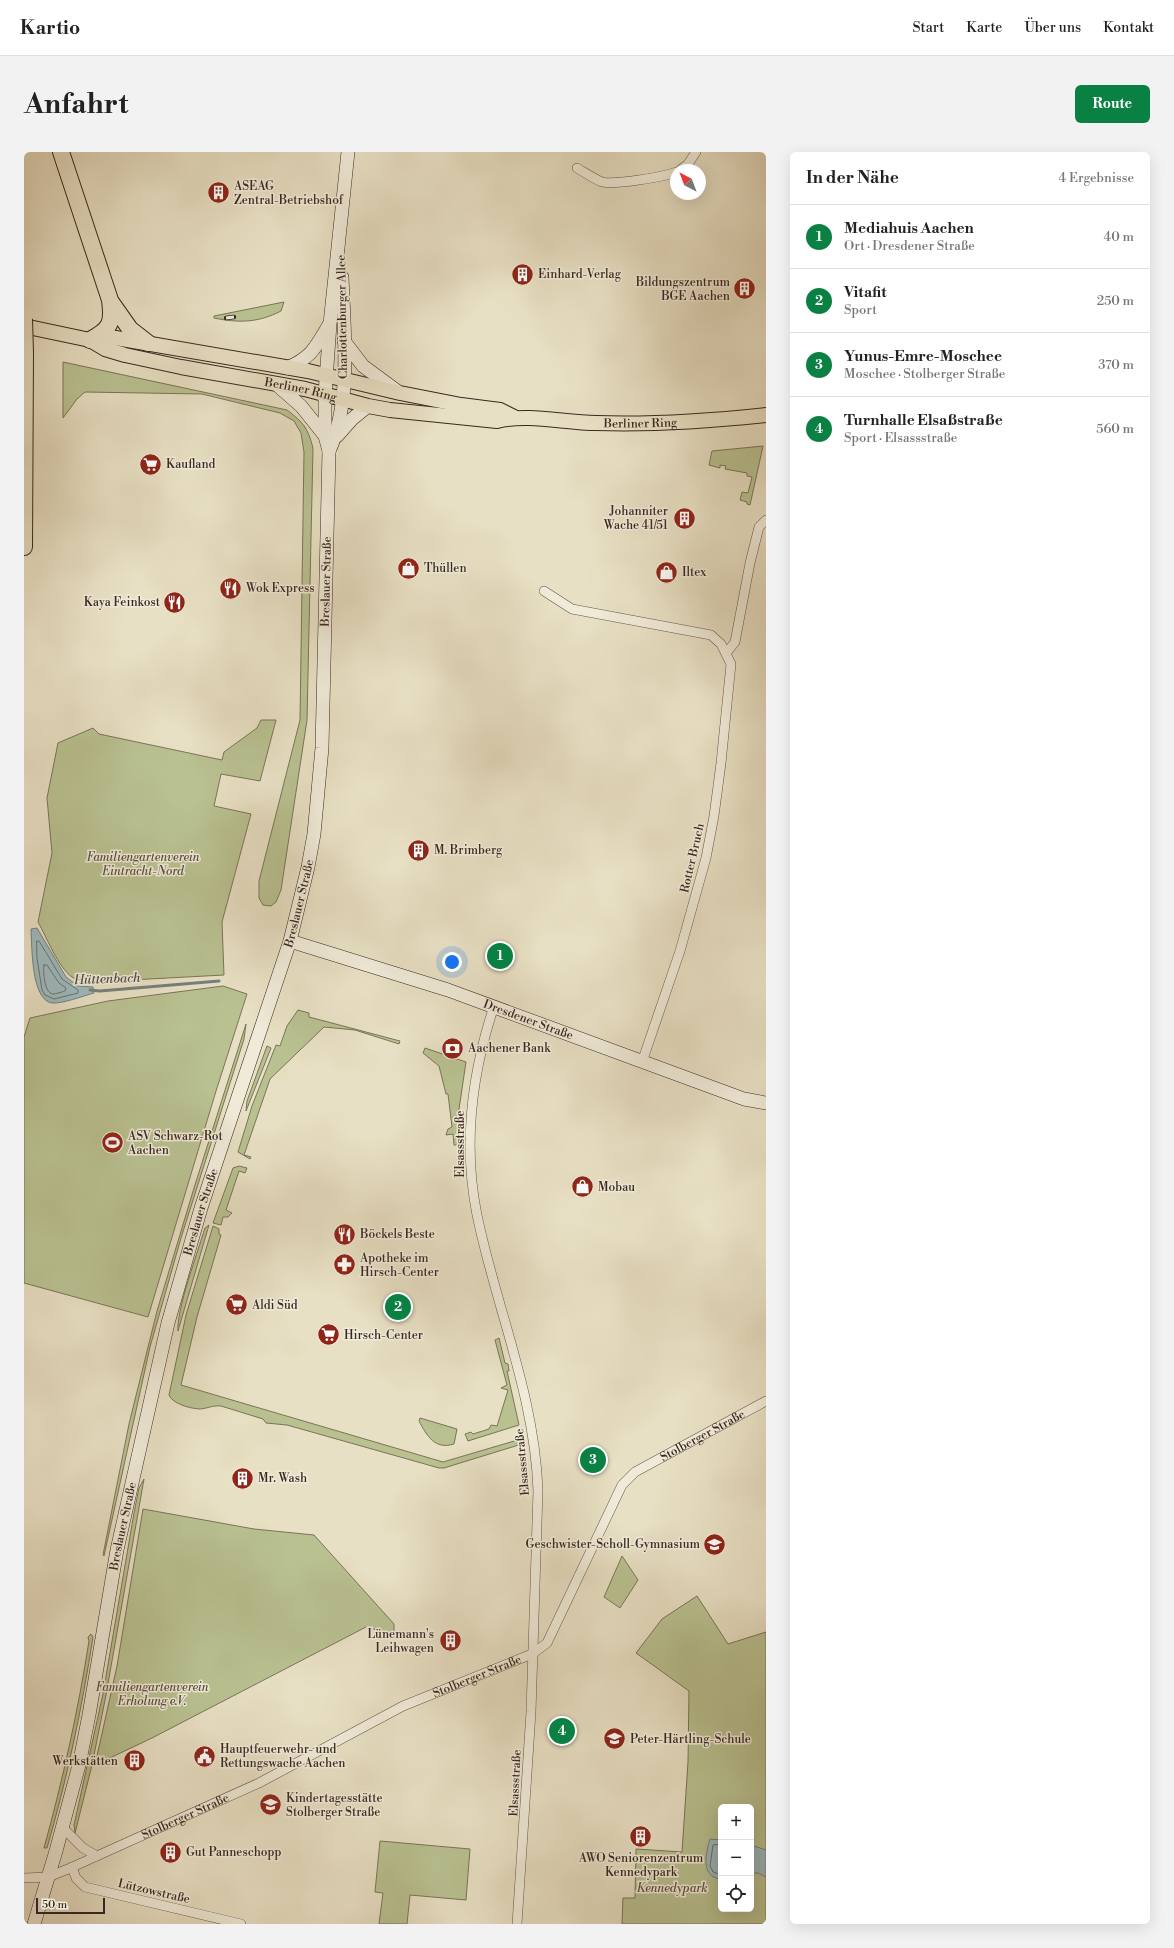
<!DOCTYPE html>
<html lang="de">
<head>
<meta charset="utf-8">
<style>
	body { margin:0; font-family:"Libre Bodoni",serif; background:#f2f2f2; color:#222 }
	.controls { position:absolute; right:12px; bottom:12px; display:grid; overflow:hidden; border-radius:6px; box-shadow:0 4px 16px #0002 }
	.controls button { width:36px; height:36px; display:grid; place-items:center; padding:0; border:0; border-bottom:1px solid #e0e0e0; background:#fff; color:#222; font:20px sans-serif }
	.compass { position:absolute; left:646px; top:12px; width:36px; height:36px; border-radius:50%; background:#fff; box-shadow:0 4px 16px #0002; rotate:318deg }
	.scale { position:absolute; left:12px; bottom:10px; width:69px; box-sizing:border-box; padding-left:4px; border:2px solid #3a2820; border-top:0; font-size:11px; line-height:14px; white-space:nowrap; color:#3a2820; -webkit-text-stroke:3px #f0ebd9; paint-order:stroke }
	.you { position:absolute; left:428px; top:810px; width:14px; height:14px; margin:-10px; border:3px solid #fff; border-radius:50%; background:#1a73e8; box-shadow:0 0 0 6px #1a73e833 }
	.badge { display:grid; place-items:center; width:26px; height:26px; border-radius:50%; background:#0b8043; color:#fff; font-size:13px; font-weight:700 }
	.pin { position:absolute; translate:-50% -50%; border:2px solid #fff; box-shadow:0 1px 4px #0006 }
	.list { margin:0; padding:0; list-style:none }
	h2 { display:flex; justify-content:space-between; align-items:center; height:52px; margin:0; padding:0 16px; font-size:17px }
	h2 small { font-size:13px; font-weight:400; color:#767676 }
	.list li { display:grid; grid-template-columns:26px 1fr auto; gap:12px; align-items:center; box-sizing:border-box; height:64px; padding:0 16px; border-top:1px solid #e0e0e0 }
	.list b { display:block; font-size:15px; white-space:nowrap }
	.list p { margin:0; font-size:13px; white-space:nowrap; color:#767676 }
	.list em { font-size:13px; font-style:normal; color:#767676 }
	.icon { flex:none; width:22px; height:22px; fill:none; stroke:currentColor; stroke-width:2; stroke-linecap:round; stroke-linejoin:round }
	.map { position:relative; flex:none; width:742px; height:1772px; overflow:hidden; border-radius:6px }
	header { display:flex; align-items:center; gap:24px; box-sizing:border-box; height:56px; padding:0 20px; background:#fff; border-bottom:1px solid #e0e0e0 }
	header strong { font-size:19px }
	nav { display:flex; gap:22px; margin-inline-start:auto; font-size:14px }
	.intro { display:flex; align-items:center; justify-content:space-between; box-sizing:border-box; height:96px; padding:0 24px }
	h1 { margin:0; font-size:28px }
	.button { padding:10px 18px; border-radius:6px; background:#0b8043; color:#fff; font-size:14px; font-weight:700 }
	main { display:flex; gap:24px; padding:0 24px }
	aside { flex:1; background:#fff; border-radius:6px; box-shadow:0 4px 16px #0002 }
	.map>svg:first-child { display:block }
	.green { fill:#b9c191; stroke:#7a7458; fill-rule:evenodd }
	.water { fill:#9dbabf; stroke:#75807f }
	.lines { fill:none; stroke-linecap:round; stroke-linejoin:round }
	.shore { stroke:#6c7170; stroke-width:1 }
	.stream { stroke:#75807f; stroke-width:3 }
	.street-casing { stroke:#665649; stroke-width:10 }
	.secondary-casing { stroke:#3a2820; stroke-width:14 }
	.primary-casing { stroke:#3a2820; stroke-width:16 }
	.highway-casing { stroke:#3a2820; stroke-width:18 }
	.street { stroke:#f0ebd9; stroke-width:9 }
	.secondary { stroke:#f0ebd9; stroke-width:13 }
	.primary { stroke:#e8e0c4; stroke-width:14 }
	.highway { stroke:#e8e0c4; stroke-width:16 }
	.rail-casing { stroke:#3a2820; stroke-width:4.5 }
	.rail { stroke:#f0ebd9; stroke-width:3; stroke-dasharray:9; stroke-linecap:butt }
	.highway-bridge-casing { stroke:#3a2820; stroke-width:18; stroke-linecap:butt }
	.highway-bridge { stroke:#e8e0c4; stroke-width:16 }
	.labels { text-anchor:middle; stroke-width:3; stroke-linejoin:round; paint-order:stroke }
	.poi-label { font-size:12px; fill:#3a2820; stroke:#f0ebd9; text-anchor:start }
	.street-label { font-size:12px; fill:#3a2820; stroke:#f0ebd9 }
	.park-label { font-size:12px; font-style:italic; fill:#5a4e3c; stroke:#f0ebd9 }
	.water-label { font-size:13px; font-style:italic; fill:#534c48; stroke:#f0ebd9 }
</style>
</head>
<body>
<header>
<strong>Kartio</strong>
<nav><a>Start</a><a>Karte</a><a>Über uns</a><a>Kontakt</a></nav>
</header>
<div class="intro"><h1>Anfahrt</h1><a class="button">Route</a></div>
<main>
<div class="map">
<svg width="742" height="1772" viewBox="0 0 742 1772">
	<rect width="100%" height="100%" fill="#e8e0c4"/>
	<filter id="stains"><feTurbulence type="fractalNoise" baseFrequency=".005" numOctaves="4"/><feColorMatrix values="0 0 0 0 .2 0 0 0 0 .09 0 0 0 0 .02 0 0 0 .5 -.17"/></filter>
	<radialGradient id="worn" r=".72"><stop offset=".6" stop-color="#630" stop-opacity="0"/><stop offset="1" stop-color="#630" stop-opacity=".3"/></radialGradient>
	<!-- green -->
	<path class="green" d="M 260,150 L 257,159 C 234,171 214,171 190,166 L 190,164 Z
		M 39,210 L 263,258 C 279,270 284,276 289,296 L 283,568 L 257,738 L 252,750 L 247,754 L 239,753 L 235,746 L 235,729 L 276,568 L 280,300 L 277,281 L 270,269 L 256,261 L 178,242 L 61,240 L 53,247 L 39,266 Z
		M 739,294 L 726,353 L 723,352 L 723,350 L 716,348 L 718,340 L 724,341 L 728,325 L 723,324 L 723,321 L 701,317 L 702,314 L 696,313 L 696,316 L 685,313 L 688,299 Z
		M 237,568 L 252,568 L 236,629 L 197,622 L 190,654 L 227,662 L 198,770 L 200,823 L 69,830 C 62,830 54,829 48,825 C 34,815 23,786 14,770 L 28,701 L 23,646 L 34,591 L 69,576 L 75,582 L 198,608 L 200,600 L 233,576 Z
		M 199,834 L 223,842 L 192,939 L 124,1165 L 0,1131 L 0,885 L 6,866 L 84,849 Z
		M 274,858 L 285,861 L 285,865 L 376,889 L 375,892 L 331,878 L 300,875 L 246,927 L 220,1003 L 227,1005 L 226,1007 L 214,1000 L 228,954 L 252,893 L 256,894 L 263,874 Z
		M 222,872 L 220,887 L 157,1086 L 126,1195 L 80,1404 L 79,1403 L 105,1272 L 133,1159 L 170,1036 Z
		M 243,894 L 247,896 L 222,959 L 223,949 Z
		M 401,896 L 442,910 L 435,957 L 434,993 L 430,993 L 429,982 L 422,983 L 424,977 L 428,975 L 424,942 L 422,942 L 415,914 L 399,901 Z
		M 215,1014 L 223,1016 L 221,1021 L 215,1019 L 202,1058 L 208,1061 L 204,1065 L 199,1065 L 197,1073 L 189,1071 L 209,1016 Z
		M 185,1073 L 154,1179 C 152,1159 174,1099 181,1076 Z
		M 189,1074 L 195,1077 L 195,1082 L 197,1083 L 173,1165 L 157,1233 L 419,1310 L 497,1287 L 498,1292 L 420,1316 L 415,1316 L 263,1273 L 242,1271 L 239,1267 L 197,1254 C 189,1253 182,1257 175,1257 C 165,1256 149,1252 145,1243 L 162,1163 Z
		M 475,1186 L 481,1211 L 484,1212 L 485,1219 L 483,1219 L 495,1273 L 444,1289 L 441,1282 L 447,1280 L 449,1282 L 465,1277 L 467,1273 L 473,1274 L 474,1271 L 484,1238 L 477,1236 L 483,1233 L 471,1188 Z
		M 396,1266 L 433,1277 L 430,1292 C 411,1298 403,1284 395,1269 Z
		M 120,1327 L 82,1543 L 68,1613 L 51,1681 L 50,1673 L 79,1542 L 110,1361 L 115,1336 Z
		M 119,1357 L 230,1377 L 290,1383 L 370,1472 L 370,1479 L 367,1482 L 342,1475 L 128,1586 L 71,1613 L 93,1514 Z
		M 598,1404 L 614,1428 L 596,1456 L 580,1445 Z
		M 673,1444 L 704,1492 L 742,1480 L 742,1772 L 598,1772 L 599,1746 L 611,1746 L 612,1697 L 658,1700 L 664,1610 L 665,1539 L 612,1501 L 638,1467 ZM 697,1655 L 727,1655 L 727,1757 L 697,1757 Z
		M 67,1482 L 69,1485 C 58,1556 43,1627 23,1696 L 20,1696 C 39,1627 54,1559 65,1489 L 64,1485 Z
		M 356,1689 L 446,1697 L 442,1748 L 386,1743 L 383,1772 L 355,1772 L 359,1741 L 351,1740 Z"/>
	<!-- water -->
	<path class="water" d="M 13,776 L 42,825 L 54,834 L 69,835 L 70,841 C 59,844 38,852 28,851 C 7,848 8,794 7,777 Z
		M 686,1687 L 697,1688 L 697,1727 C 676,1725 682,1701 686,1687 Z
		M 727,1693 L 742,1698 L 742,1725 L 734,1721 L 727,1721 Z"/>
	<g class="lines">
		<!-- shore -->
		<path class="shore" d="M 13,789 L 15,789 L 38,827 L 54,838 L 54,841 L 30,847 L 21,843 L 18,838 L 13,806 Z
			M 20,813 L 23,813 L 35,831 L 42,836 L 41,839 C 38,840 32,842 29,842 C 20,841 19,819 20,813 Z
			M 697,1692 L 689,1693 L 686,1714 L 689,1720 L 697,1723"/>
		<!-- stream -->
		<path class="stream" d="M 66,838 L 76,839 L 195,829"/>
		<defs>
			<g id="street">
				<path d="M 553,16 C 560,20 570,27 578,30 C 590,33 640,25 652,20"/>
				<path d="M 656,18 L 664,12 L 672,0"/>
				<path d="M 520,439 L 548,457 L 687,483 L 697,492 L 707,512 L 697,611 L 690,664 L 682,706 L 656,799 L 618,910"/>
				<path d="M 703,500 L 711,490 L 726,411 L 735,375 L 742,368"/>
				<path d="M 470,854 C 448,921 439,994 453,1063 C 472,1155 511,1244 514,1339 L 507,1560 L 493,1772"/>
				<path d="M 39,1676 L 59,1696 L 73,1704"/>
				<path d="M 48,1715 L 52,1726 L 61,1735 L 217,1772"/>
				<path id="s1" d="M 0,1726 L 24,1725 L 44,1717 L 235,1631 L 379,1554 L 508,1502 L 523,1491 L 598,1333 L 611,1320 L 742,1249"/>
			</g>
			<g id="secondary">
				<path d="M 320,189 L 339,214 L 373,239"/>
				<path d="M 263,216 C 288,205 291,196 305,173"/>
				<path d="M 252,232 L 277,254 L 301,284"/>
				<path d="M 313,284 L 328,267 L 344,254"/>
				<path d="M 305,299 C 328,250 320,178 318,125"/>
				<path id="s2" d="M 266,789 L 424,838 L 720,947 L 742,951"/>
				<path id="s3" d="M 10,1772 L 32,1699 L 55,1613 L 65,1563 L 93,1398 L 144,1171 L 177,1056 L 266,789 L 284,715 L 290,682 L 298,596 L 305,299 L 301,284 L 301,242 L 306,172 L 324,0"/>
			</g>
			<g id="primary">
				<path id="s4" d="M 0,174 L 66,188 L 81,197 L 101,203 L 157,215 L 281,237 L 344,254 L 366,258 L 473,269 C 505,261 540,271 572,271 C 629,273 685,269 742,263"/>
				<path d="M 67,188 L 86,185 L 284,219 L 376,241 L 437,253 L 476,258 L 490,265"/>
			</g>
			<path id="highway" d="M 37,0 L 86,148 C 89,171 87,177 66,188
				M 87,150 L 106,177 L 124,191
				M 0,395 L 1,201"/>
		</defs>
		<!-- street casing -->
		<use href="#street" class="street-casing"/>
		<!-- secondary casing -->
		<use href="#secondary" class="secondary-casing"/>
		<!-- primary casing -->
		<use href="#primary" class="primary-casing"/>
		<!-- highway casing -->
		<use href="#highway" class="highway-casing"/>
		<!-- street -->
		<use href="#street" class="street"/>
		<!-- secondary -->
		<use href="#secondary" class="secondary"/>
		<!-- primary -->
		<use href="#primary" class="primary"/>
		<!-- highway -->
		<use href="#highway" class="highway"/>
		<defs>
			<path id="rail" d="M 202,166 L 210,165"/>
		</defs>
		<!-- rail casing -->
		<use href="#rail" class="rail-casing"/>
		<!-- rail -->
		<use href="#rail" class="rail"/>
		<defs>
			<path id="highway-bridge" d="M 0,167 L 1,201"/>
		</defs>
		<!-- highway-bridge casing -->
		<use href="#highway-bridge" class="highway-bridge-casing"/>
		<!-- highway-bridge -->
		<use href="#highway-bridge" class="highway-bridge"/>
	</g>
	<!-- icons -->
	<defs>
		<symbol id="building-disc" viewBox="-11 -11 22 22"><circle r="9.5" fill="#8f2418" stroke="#f0ebd9"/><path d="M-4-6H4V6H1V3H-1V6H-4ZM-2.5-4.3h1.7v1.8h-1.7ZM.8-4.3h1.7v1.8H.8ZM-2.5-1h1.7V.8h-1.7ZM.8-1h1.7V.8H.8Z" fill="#fff"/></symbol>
		<symbol id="supermarket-disc" viewBox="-11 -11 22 22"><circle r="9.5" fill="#8f2418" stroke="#f0ebd9"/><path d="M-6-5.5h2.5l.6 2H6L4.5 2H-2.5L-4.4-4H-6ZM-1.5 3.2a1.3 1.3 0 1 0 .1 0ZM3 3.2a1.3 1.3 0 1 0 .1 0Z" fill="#fff"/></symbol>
		<symbol id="shop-disc" viewBox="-11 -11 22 22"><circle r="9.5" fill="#8f2418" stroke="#f0ebd9"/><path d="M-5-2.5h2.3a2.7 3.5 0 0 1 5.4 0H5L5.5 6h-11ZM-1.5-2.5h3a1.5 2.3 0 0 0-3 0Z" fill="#fff"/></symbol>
		<symbol id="restaurant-disc" viewBox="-11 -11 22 22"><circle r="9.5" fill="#8f2418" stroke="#f0ebd9"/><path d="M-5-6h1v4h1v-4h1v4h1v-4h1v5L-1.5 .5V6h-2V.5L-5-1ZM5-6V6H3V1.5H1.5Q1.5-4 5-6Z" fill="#fff"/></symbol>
		<symbol id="bank-disc" viewBox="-11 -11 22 22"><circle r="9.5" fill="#8f2418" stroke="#f0ebd9"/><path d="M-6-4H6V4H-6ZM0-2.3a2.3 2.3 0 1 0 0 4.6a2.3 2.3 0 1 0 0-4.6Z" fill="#fff"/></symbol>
		<symbol id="stadium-disc" viewBox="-11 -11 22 22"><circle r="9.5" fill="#8f2418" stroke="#f0ebd9"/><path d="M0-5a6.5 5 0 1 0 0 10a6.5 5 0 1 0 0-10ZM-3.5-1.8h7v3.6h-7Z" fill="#fff"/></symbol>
		<symbol id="pharmacy-disc" viewBox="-11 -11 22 22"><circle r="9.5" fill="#8f2418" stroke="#f0ebd9"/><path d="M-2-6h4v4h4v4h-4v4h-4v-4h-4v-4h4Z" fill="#fff"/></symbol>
		<symbol id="school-disc" viewBox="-11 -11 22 22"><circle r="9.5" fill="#8f2418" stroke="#f0ebd9"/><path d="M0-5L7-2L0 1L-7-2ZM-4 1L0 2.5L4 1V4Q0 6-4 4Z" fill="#fff"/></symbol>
		<symbol id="civic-disc" viewBox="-11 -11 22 22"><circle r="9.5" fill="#8f2418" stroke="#f0ebd9"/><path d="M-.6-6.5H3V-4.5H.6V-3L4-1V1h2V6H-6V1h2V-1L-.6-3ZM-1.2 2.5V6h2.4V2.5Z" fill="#fff"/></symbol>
	</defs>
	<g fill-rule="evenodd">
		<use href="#building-disc" x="182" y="28" width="25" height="25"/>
		<use href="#building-disc" x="486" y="110" width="25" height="25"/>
		<use href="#building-disc" x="708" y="124" width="25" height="25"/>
		<use href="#supermarket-disc" x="114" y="300" width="25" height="25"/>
		<use href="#building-disc" x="648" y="354" width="25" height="25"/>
		<use href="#shop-disc" x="372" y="404" width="25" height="25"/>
		<use href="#shop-disc" x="630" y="408" width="25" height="25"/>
		<use href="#restaurant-disc" x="194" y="424" width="25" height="25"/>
		<use href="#restaurant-disc" x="138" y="438" width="25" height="25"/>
		<use href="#building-disc" x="382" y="686" width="25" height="25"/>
		<use href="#bank-disc" x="416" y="884" width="25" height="25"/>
		<use href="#stadium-disc" x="76" y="978" width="25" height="25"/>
		<use href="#shop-disc" x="546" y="1022" width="25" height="25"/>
		<use href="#restaurant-disc" x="308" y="1070" width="25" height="25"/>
		<use href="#pharmacy-disc" x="308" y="1100" width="25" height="25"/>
		<use href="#supermarket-disc" x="200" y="1140" width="25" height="25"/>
		<use href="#supermarket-disc" x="292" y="1170" width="25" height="25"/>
		<use href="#building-disc" x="206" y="1314" width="25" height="25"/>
		<use href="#school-disc" x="678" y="1380" width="25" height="25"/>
		<use href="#building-disc" x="414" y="1476" width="25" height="25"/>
		<use href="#school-disc" x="578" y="1574" width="25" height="25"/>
		<use href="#civic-disc" x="168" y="1592" width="25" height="25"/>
		<use href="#building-disc" x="98" y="1596" width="25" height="25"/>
		<use href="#school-disc" x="234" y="1640" width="25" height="25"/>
		<use href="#building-disc" x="604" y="1672" width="25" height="25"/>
		<use href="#building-disc" x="134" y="1688" width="25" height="25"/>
	</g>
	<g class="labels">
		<!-- poi labels -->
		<g class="poi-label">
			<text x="210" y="38">ASEAG<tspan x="210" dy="14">Zentral-Betriebshof</tspan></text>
			<text x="514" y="126">Einhard-Verlag</text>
			<text x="706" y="134" text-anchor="end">Bildungszentrum<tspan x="706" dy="14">BGE Aachen</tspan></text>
			<text x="142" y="316">Kaufland</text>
			<text x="644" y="363" text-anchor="end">Johanniter<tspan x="644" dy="14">Wache 41/51</tspan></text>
			<text x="400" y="420">Thüllen</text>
			<text x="658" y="424">Iltex</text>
			<text x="222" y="440">Wok Express</text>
			<text x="136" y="454" text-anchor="end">Kaya Feinkost</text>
			<text x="410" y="702">M. Brimberg</text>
			<text x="444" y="900">Aachener Bank</text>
			<text x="104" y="988">ASV Schwarz-Rot<tspan x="104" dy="14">Aachen</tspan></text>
			<text x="574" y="1039">Mobau</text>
			<text x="336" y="1086">Böckels Beste</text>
			<text x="336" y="1110">Apotheke im<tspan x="336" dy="14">Hirsch-Center</tspan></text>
			<text x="228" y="1157">Aldi Süd</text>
			<text x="320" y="1187">Hirsch-Center</text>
			<text x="234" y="1330">Mr. Wash</text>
			<text x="676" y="1396" text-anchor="end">Geschwister-Scholl-Gymnasium</text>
			<text x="410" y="1486" text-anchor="end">Lünemann's<tspan x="410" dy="14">Leihwagen</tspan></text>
			<text x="606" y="1591">Peter-Härtling-Schule</text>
			<text x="196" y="1601">Hauptfeuerwehr- und<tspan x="196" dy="14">Rettungswache Aachen</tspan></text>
			<text x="94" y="1613" text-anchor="end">Werkstätten</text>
			<text x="262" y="1650">Kindertagesstätte<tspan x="262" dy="14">Stolberger Straße</tspan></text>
			<text x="162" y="1704">Gut Panneschopp</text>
			<text x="617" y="1710" text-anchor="middle">AWO Seniorenzentrum<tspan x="617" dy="14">Kennedypark</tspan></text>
		</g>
		<!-- street labels -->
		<g class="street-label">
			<text transform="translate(318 165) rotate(-91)" y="4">Charlottenburger Allee</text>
			<text dy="4" stroke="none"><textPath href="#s4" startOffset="285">Berliner Ring</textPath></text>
			<text dy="4" stroke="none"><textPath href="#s4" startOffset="628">Berliner Ring</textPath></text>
			<text dy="4" stroke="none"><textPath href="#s3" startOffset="1380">Breslauer Straße</textPath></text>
			<text transform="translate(668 706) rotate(-77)" y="4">Rotter Bruch</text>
			<text dy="4" stroke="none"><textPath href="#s3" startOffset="1056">Breslauer Straße</textPath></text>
			<text dy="4" stroke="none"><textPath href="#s2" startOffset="251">Dresdener Straße</textPath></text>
			<text transform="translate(436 992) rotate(-90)" y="4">Elsassstraße</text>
			<text dy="4" stroke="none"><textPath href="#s3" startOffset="732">Breslauer Straße</textPath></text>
			<text dy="4" stroke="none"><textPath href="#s1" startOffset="846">Stolberger Straße</textPath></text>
			<text transform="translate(498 1310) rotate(-95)" y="4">Elsassstraße</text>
			<text dy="4" stroke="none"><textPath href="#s3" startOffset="408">Breslauer Straße</textPath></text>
			<text dy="4" stroke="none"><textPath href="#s1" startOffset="498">Stolberger Straße</textPath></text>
			<text transform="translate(491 1631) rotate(-87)" y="4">Elsassstraße</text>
			<text dy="4" stroke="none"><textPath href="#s1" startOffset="174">Stolberger Straße</textPath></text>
			<text transform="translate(130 1739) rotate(13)" y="4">Lützowstraße</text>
		</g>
		<!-- park labels -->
		<g class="park-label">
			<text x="119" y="709">Familiengartenverein<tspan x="119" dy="14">Eintracht-Nord</tspan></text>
			<text x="128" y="1539">Familiengartenverein<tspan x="128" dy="14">Erholung e.V.</tspan></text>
			<text x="648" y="1740">Kennedypark</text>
		</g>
		<!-- water labels -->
		<g class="water-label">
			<text transform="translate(83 826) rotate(-2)" y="5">Hüttenbach</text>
		</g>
	</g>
	<rect width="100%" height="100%" filter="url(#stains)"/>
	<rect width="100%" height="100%" fill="url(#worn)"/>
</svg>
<div class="controls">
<button>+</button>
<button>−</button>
<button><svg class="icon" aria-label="locate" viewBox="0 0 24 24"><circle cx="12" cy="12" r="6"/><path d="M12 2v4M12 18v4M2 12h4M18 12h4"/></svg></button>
</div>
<svg class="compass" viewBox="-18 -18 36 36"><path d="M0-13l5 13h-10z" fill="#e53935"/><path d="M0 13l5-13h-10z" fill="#767676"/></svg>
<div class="scale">50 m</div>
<div class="you"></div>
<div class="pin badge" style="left:476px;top:804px">1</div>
<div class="pin badge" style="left:374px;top:1155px">2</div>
<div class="pin badge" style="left:569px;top:1308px">3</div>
<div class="pin badge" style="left:538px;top:1579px">4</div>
</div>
<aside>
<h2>In der Nähe<small>4 Ergebnisse</small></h2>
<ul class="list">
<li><span class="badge">1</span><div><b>Mediahuis Aachen</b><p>Ort · Dresdener Straße</p></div><em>40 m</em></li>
<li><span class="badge">2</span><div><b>Vitafit</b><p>Sport</p></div><em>250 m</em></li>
<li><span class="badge">3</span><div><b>Yunus-Emre-Moschee</b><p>Moschee · Stolberger Straße</p></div><em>370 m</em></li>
<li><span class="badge">4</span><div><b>Turnhalle Elsaßstraße</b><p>Sport · Elsassstraße</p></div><em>560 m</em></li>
</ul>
</aside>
</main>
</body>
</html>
